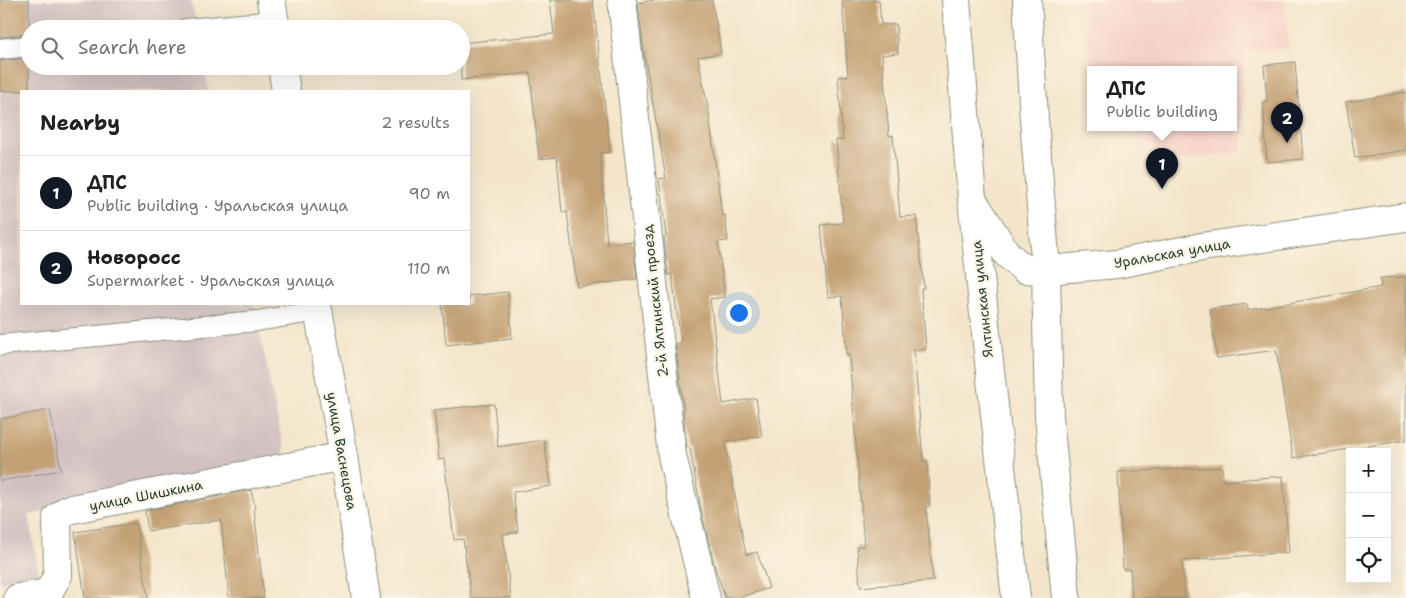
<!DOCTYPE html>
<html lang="en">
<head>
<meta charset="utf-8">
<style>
	body { margin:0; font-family:"Shantell Sans",sans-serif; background:#f2f2f2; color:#202124 }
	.controls { position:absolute; right:15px; bottom:15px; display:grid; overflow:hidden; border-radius:0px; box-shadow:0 5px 20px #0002 }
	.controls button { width:45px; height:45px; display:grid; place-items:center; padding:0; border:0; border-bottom:1px solid #e0e0e0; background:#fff; color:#202124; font:25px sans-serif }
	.you { position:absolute; left:738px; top:312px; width:18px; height:18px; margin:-12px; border:4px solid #fff; border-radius:50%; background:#1a73e8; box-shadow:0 0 0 8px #1a73e833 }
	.badge { display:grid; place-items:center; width:32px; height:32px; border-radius:50%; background:#111827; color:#fff; font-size:16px; font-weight:700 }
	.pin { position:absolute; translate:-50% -41px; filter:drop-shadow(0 1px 2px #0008) }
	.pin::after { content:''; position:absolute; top:26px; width:18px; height:15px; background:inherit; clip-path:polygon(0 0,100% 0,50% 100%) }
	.popup { position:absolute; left:1087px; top:66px; width:150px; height:65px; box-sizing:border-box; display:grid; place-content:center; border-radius:0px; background:#fff; filter:drop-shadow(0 1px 4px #0005); font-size:16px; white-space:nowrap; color:#757577 }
	.popup b { font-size:19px; color:#202124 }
	.popup::after { content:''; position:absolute; left:50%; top:100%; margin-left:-10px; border:10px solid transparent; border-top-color:#fff }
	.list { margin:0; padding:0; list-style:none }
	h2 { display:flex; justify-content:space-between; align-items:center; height:65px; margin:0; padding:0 20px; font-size:21px }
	h2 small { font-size:16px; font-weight:400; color:#757577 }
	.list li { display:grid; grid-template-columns:32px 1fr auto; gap:15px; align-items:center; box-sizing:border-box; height:75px; padding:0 20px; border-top:1px solid #e0e0e0 }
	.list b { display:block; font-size:19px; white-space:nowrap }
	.list p { margin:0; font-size:16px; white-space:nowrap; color:#757577 }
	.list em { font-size:16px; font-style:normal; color:#757577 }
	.icon { flex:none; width:28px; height:28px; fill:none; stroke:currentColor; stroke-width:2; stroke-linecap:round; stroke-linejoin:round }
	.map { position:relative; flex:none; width:1406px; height:598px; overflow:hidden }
	.search { position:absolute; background:#fff; box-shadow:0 5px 20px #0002; left:20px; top:20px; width:450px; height:55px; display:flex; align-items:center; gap:12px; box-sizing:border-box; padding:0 18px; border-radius:28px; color:#757577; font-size:19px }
	.panel { position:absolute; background:#fff; box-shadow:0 5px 20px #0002; left:20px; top:90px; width:450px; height:215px; border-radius:0px }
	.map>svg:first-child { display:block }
	.built { fill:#f7d1c8 }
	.industrial { fill:#d2bfc0 }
	.building { fill:#c4a175 }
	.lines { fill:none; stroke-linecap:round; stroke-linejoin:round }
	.lane-casing { stroke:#8a917f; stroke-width:22 }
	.street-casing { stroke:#8a917f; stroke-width:30 }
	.secondary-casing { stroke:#8a917f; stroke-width:30 }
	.primary-casing { stroke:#8a917f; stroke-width:30 }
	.lane { stroke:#fff; stroke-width:20 }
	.street { stroke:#fff; stroke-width:28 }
	.secondary { stroke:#fff; stroke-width:28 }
	.primary { stroke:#fff; stroke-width:28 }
	.labels { text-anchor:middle; stroke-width:4.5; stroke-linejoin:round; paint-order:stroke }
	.street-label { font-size:14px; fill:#1f3d34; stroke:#fcf5e5 }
</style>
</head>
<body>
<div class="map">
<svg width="1406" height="598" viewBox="0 0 1406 598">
	<rect width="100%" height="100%" fill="#fcf5e5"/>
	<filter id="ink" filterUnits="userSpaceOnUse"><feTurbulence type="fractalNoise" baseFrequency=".02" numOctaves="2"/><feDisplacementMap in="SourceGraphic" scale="10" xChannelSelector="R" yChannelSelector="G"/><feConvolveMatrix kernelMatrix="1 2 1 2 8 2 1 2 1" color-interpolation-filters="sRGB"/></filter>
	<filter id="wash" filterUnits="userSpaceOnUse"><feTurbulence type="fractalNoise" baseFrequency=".0096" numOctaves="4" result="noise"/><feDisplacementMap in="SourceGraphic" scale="20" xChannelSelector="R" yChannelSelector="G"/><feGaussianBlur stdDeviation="1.12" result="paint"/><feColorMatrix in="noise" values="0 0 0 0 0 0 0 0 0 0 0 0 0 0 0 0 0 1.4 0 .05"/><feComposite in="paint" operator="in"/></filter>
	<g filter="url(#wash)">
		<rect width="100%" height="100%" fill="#f4e5ca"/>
		<!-- built -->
		<path class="built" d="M 1084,0 L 1284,0 L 1289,48 L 1244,51 L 1242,152 L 1164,162 L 1132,128 L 1233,128 L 1233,70 L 1091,70 Z"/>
		<!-- industrial -->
		<path class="industrial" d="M 0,0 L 191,0 L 197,29 L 29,29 L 29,66 L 204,66 L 209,91 L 21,91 L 21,304 L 254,304 L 286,461 L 29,515 L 39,575 L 0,582 Z"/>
		<g id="blocks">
			<!-- building -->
			<path class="building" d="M 0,0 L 29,0 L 29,34 L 0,37 Z
				M 550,0 L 593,0 L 610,152 L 600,153 L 607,244 L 633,241 L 637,279 L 577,287 L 567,212 L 562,213 L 557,157 L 539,159 L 530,73 L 461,80 L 461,43 L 554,34 Z
				M 654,0 L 712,0 L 721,53 L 698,57 L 709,114 L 722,215 L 725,215 L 728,241 L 718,242 L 725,297 L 710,299 L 723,404 L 756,398 L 762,436 L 725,442 L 746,555 L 757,552 L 769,588 L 738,598 L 725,598 L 715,567 L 702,515 L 690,448 L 687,448 L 683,411 L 684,411 L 675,344 L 681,343 L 672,275 L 668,275 L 664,237 L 666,236 L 659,179 L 666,178 L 644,53 L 638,3 Z
				M 842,0 L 879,0 L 881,25 L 896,24 L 898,53 L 882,55 L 889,136 L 893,135 L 900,217 L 916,216 L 924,288 L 921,289 L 926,349 L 914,350 L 923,461 L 927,461 L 930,506 L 926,507 L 933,581 L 860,587 L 857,546 L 864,546 L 849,355 L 847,356 L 842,296 L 828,297 L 821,225 L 843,223 L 836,140 L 843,140 L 838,77 L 848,76 Z
				M 29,58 L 29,91 L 0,91 L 0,61 Z
				M 1295,62 L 1303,159 L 1267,162 L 1263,102 L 1267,101 L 1264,65 Z
				M 1406,92 L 1406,150 L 1355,158 L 1346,102 Z
				M 1406,277 L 1406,440 L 1293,458 L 1276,350 L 1217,358 L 1210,309 L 1247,304 L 1248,310 L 1381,287 L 1380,278 Z
				M 508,292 L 512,338 L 446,345 L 442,304 L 469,304 L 469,296 Z
				M 494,404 L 498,447 L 544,440 L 551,486 L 513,492 L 518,532 L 503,534 L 511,598 L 471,598 L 463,539 L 454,540 L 444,459 L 439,460 L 434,410 Z
				M 50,410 L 61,470 L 0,481 L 0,419 Z
				M 1222,467 L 1223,481 L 1283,476 L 1289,552 L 1182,561 L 1185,598 L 1132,598 L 1130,569 L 1123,569 L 1118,472 Z
				M 251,490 L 255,507 L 254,508 L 264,598 L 229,598 L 221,520 L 148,531 L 145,511 Z
				M 136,523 L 148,598 L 85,598 L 75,532 Z"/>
		</g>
	</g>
	<g filter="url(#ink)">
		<use href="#blocks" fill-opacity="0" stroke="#8a917f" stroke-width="1"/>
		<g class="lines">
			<defs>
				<path id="lane" d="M 186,29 L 274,21
					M 0,49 L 29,46
					M 0,345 L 257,321 L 318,311"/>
				<path id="street" d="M 622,0 L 672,456 L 706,598
					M 18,598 L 48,593 L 58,575 L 57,518 L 67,510 L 344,456"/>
				<path id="secondary" d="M 271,0 L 276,29
					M 282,66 L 286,91
					M 972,199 L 1007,254 L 1024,269 L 1046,270 L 1117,264 L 1202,247 L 1406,217
					M 317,304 L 344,456 L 366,598"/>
				<path id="primary" d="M 956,0 L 972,199 L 989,362 L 1016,598
					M 1027,0 L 1034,119 L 1046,270 L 1049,416 L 1066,598"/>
			</defs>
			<!-- lane casing -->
			<use href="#lane" class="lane-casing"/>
			<!-- street casing -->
			<use href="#street" class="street-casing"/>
			<!-- secondary casing -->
			<use href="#secondary" class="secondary-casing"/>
			<!-- primary casing -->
			<use href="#primary" class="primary-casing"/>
			<!-- lane -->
			<use href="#lane" class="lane"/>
			<!-- street -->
			<use href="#street" class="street"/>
			<!-- secondary -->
			<use href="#secondary" class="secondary"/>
			<!-- primary -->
			<use href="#primary" class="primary"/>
		</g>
	</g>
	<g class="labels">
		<!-- street labels -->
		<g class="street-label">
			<text transform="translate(1172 253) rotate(-10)" y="5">Уральская улица</text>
			<text transform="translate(982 299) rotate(-96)" y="5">Ялтинская улица</text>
			<text transform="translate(655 301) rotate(-96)" y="5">2-й Ялтинский проезд</text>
			<text transform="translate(342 451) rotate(80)" y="5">улица Васнецова</text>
			<text transform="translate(146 495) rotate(-11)" y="5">улица Шишкина</text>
		</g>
	</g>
</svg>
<div class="controls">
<button>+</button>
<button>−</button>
<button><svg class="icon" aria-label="locate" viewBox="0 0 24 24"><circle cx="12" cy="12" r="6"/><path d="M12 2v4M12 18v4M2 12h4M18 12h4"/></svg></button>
</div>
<div class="you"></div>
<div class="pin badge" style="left:1162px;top:189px">1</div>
<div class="popup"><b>ДПС</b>Public building</div>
<div class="pin badge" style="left:1287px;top:143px">2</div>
<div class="search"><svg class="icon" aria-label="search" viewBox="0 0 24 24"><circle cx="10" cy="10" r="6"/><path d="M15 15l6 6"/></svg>Search here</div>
<section class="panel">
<h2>Nearby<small>2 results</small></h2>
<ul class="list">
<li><span class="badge">1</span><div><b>ДПС</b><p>Public building · Уральская улица</p></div><em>90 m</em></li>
<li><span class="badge">2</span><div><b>Новоросс</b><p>Supermarket · Уральская улица</p></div><em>110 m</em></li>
</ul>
</section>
</div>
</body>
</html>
